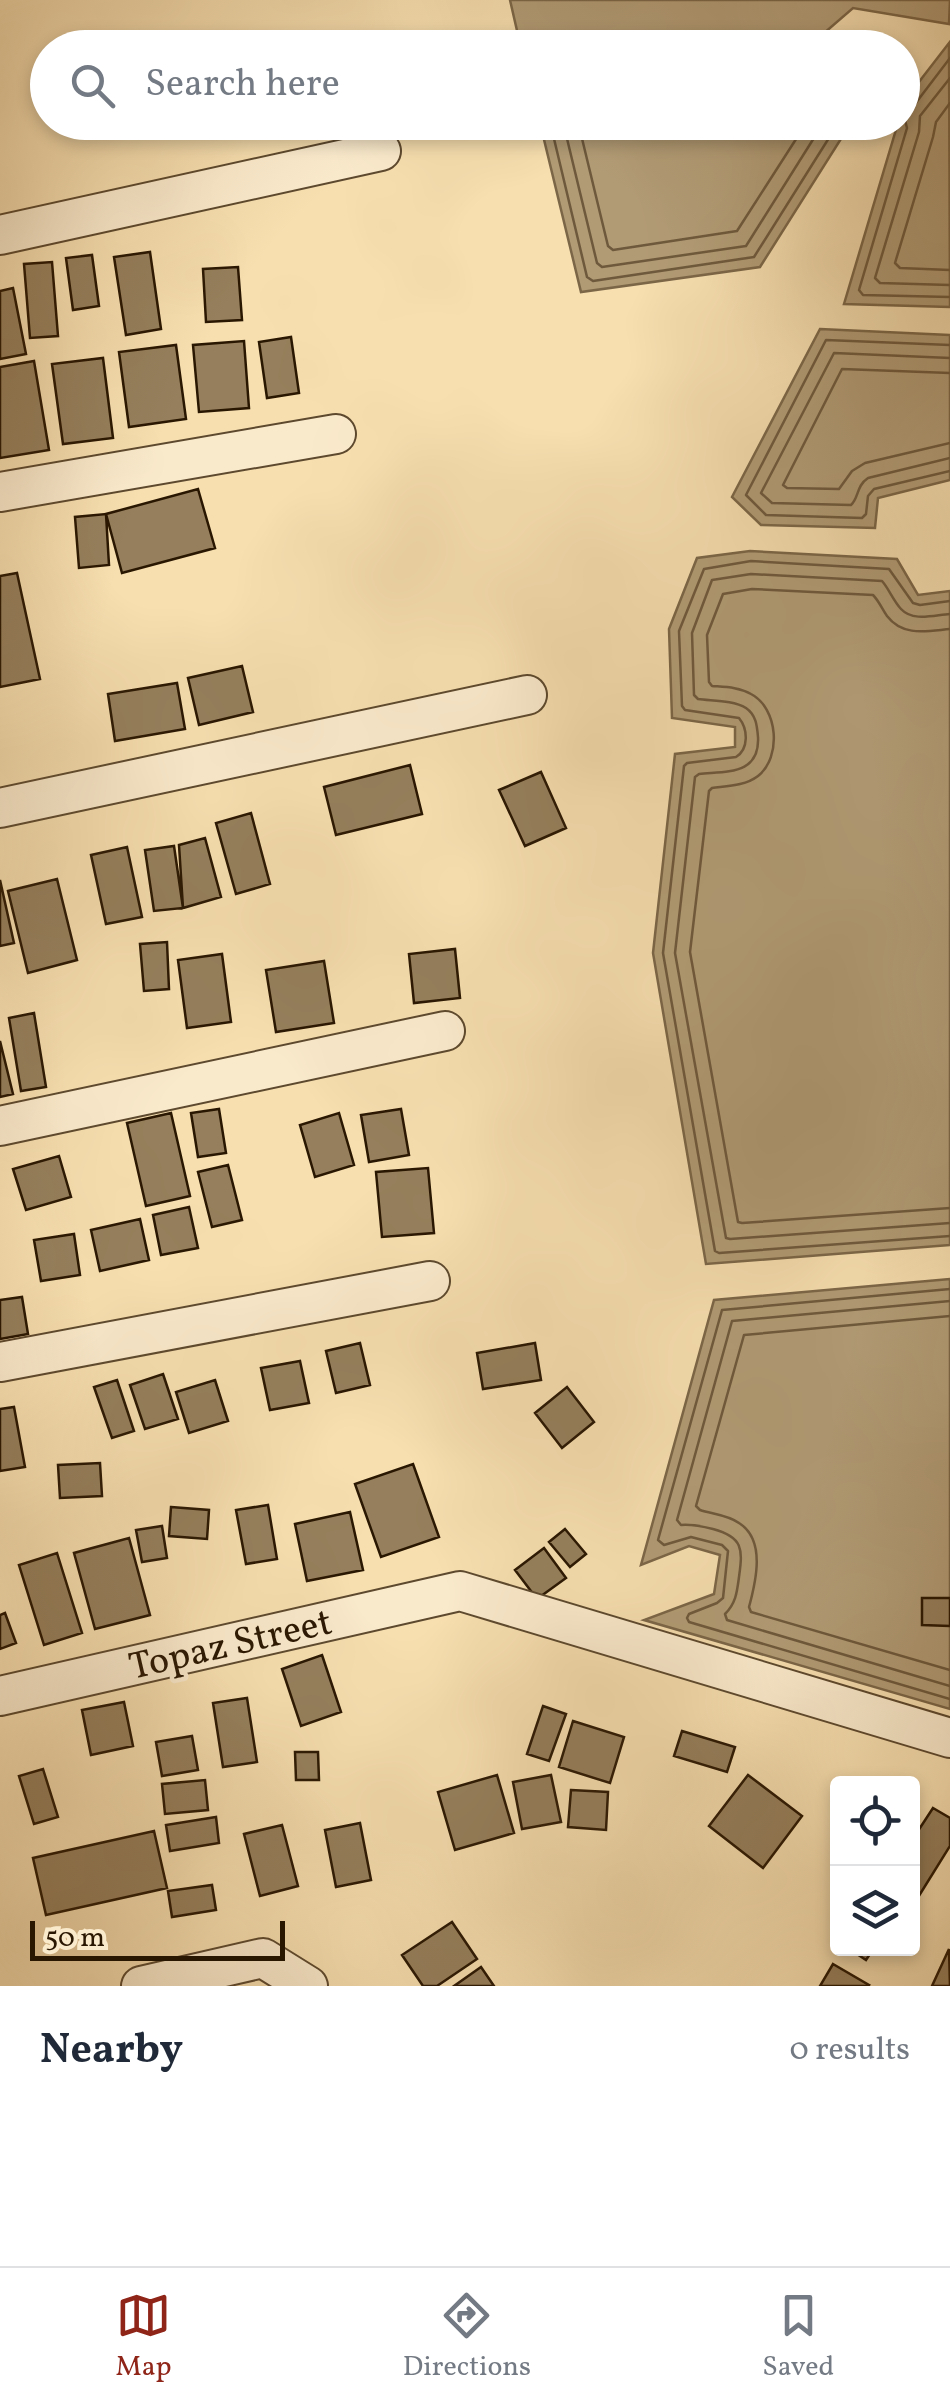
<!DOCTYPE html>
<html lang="en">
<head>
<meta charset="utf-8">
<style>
	body { margin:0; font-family:Vollkorn,serif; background:#f2f2f3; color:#1f2937 }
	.controls { position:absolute; right:30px; bottom:30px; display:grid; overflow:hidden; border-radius:10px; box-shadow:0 5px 15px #0003 }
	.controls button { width:90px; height:90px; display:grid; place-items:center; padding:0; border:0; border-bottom:2px solid #e0e1e3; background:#fff; color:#1f2937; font:50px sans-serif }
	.scale { position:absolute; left:30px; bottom:25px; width:255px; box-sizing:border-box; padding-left:10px; border:5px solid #2a1702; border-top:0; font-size:28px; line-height:35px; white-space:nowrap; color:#2a1702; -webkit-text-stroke:8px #faeacc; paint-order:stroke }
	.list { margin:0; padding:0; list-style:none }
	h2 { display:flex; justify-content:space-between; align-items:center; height:130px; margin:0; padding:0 40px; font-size:42px }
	h2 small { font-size:32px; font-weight:400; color:#747a83 }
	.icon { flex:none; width:55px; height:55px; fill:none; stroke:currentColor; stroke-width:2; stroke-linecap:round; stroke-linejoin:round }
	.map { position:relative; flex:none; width:950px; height:1986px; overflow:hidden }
	.search { position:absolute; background:#fff; box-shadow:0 5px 15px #0003; left:30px; right:30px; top:30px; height:110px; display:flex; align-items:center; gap:25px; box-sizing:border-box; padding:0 35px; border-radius:55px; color:#747a83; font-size:38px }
	.sheet { height:280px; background:#fff }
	nav { display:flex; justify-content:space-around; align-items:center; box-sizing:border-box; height:140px; border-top:2px solid #e0e1e3; background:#fff; font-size:28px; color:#747a83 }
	nav a { display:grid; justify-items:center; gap:5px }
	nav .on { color:#8f2418 }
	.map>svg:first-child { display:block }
	.water { fill:#b19b75; stroke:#7b6647; stroke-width:2.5 }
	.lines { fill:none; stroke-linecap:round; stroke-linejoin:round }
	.shore { stroke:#6e593c; stroke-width:2.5 }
	.building { fill:#957f5c; stroke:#2a1702; stroke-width:2.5 }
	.minor-casing { stroke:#5d492e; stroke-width:42 }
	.minor { stroke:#faeacc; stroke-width:38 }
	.labels { text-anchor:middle; stroke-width:9; stroke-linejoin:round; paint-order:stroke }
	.street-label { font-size:38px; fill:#2a1702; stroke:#faeacc }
</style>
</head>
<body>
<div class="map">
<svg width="950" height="1986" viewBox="0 0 950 1986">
	<rect width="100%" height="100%" fill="#f7dfb0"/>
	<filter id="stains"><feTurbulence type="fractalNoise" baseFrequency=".002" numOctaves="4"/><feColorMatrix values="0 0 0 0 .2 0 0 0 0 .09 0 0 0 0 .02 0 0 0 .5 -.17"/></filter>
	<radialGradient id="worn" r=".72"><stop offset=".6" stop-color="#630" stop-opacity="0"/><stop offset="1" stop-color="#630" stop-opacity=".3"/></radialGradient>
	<!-- water -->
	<path class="water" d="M 510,0 L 950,0 L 949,24 L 853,8 L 808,47 L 521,48 Z
		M 949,43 L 950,307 L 844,304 L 898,123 L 902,122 L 905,100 Z
		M 540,123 L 540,122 L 851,123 L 760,267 L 581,292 Z
		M 820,329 L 950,335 L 950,480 L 878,498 L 875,528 L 761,525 L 732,497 Z
		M 750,551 L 897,559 L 918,595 L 950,591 L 950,1245 L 706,1264 L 653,953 L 675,754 L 735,747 L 735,727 L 672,718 L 669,629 L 697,558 Z
		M 950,1279 L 950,1709 L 644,1620 L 714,1594 L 720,1555 L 689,1546 L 641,1565 L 714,1300 Z"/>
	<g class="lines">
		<!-- shore -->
		<path class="shore" d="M 950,58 L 915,104 L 903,112 L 907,128 L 859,290 L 863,295 L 950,297
			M 950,78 L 920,116 L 919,132 L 875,278 L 880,283 L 950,285
			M 950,103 L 936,122 L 933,137 L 895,263 L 900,268 L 950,270
			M 550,122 L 587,277 L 593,281 L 754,257 L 839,122
			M 563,122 L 597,263 L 602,267 L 746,246 L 824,122
			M 578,122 L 608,246 L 613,250 L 737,231 L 807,122
			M 950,345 L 826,340 L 746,495 L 766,515 L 862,518 L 866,514 L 868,496 L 874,489 L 950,471
			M 950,358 L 834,353 L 761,493 L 772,503 L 851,505 C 859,498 856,486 868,478 L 950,458
			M 950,373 L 842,369 L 783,485 L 787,488 L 839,489 L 852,471 L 865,463 L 950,443
			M 950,601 L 920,605 L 913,603 L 889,569 L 751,561 L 704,569 L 679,631 L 682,706 L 685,710 L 739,718 C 748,729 749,749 736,757 L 687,763 L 684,766 L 663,953 L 715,1251 L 719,1253 L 950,1236
			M 950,614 C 934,615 913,622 901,609 C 893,600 889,589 882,581 L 751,574 L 712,580 L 692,633 L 694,695 L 698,699 C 712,701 733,700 746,708 C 756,715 757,725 758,737 C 760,775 727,771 699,774 L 695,777 L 675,953 L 726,1238 L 730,1239 L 950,1223
			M 950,629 C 927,631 903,637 887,616 C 882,609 879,601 873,595 L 752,589 L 723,594 L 707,635 L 709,682 L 712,686 C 725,687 739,687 751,694 C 778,708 782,757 758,776 C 745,786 727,786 712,788 L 709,791 L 690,952 L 738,1222 L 742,1223 L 950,1208
			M 950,1289 L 722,1310 L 658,1540 L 664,1545 L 691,1537 L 722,1545 L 728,1551 L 723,1598 L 717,1603 L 689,1614 L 687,1618 L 689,1622 L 950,1699
			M 950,1301 L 732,1321 L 677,1520 L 681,1525 C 692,1524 701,1526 713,1529 C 743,1537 743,1549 739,1577 C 737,1592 736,1603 725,1614 L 727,1620 L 950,1686
			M 950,1316 L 744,1335 L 696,1506 L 700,1510 C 712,1514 728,1515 739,1523 C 766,1540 756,1581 749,1607 L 751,1612 L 950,1670"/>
	</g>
	<!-- building -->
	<path class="building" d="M 150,252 L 161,329 L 126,335 L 114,257 Z
		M 92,255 L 99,306 L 73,310 L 66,258 Z
		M 52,262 L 58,336 L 30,338 L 24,264 Z
		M 238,267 L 242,320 L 206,322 L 203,269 Z
		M 13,288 L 26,354 L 0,359 L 0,291 Z
		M 291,337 L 299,393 L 267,398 L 259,342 Z
		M 244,341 L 249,408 L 199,412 L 193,345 Z
		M 176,345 L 186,419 L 129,427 L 119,352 Z
		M 103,358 L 113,438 L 63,444 L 52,364 Z
		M 34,361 L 49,450 L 0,458 L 0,367 Z
		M 198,489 L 215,548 L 122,573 L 106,514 Z
		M 106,514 L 109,565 L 79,568 L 75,517 Z
		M 17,573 L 40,679 L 0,687 L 0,576 Z
		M 242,666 L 253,712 L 199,725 L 188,678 Z
		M 177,683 L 185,729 L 115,741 L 108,694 Z
		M 410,765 L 422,814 L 336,835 L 324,787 Z
		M 541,772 L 566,828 L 525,846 L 499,790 Z
		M 251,813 L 270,884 L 236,894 L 216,823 Z
		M 205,838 L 221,897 L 183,908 L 179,845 Z
		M 174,846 L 183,908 L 154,911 L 145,850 Z
		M 127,847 L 142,917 L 106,924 L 91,855 Z
		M 57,879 L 77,960 L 28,973 L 8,891 Z
		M 0,880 L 14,943 L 0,946 Z
		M 167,942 L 169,989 L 144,991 L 140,944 Z
		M 455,949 L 460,998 L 414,1003 L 409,954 Z
		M 222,954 L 231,1022 L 187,1028 L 178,960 Z
		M 324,961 L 334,1023 L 276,1032 L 266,970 Z
		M 34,1013 L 46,1087 L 21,1091 L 9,1018 Z
		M 0,1041 L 13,1094 L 0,1097 Z
		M 219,1109 L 226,1153 L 198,1157 L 191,1113 Z
		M 401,1109 L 409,1155 L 369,1162 L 361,1115 Z
		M 171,1113 L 190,1196 L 146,1206 L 127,1123 Z
		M 339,1113 L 354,1165 L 315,1177 L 300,1125 Z
		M 59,1156 L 71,1197 L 26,1210 L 13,1169 Z
		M 228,1165 L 242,1220 L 212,1227 L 198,1172 Z
		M 428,1168 L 434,1233 L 382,1237 L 376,1172 Z
		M 189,1207 L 198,1248 L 161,1255 L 153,1215 Z
		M 140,1219 L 149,1260 L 100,1271 L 91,1230 Z
		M 74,1234 L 80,1275 L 41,1281 L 34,1240 Z
		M 22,1297 L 28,1334 L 0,1339 L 0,1300 Z
		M 360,1343 L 370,1385 L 336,1393 L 326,1351 Z
		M 535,1343 L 541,1380 L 483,1389 L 477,1353 Z
		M 300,1361 L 309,1403 L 270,1410 L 261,1368 Z
		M 163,1374 L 178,1419 L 145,1429 L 130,1385 Z
		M 117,1380 L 134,1431 L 112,1438 L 94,1387 Z
		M 215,1380 L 228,1421 L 189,1433 L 176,1392 Z
		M 567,1387 L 594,1422 L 562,1448 L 535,1413 Z
		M 14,1407 L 25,1467 L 0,1471 L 0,1409 Z
		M 100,1463 L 102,1496 L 60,1498 L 58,1465 Z
		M 413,1464 L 439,1537 L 381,1557 L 355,1484 Z
		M 268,1505 L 277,1559 L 246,1564 L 236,1510 Z
		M 171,1507 L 209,1510 L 207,1539 L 169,1536 Z
		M 350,1512 L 363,1570 L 307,1581 L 295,1524 Z
		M 162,1526 L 167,1558 L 142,1562 L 136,1530 Z
		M 565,1529 L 586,1554 L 570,1567 L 549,1542 Z
		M 129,1538 L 150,1615 L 95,1629 L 74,1553 Z
		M 544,1548 L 566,1578 L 537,1599 L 515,1570 Z
		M 57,1553 L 82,1633 L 44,1645 L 19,1565 Z
		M 922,1598 L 950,1598 L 950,1626 L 922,1625 Z
		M 5,1613 L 16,1643 L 0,1649 L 0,1615 Z
		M 322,1655 L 341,1712 L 301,1726 L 282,1669 Z
		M 247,1698 L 257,1762 L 223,1767 L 213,1703 Z
		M 124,1702 L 133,1746 L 91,1755 L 82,1710 Z
		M 543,1706 L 566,1714 L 549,1761 L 527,1754 Z
		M 573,1721 L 624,1737 L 610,1783 L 559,1767 Z
		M 682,1731 L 735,1747 L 727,1772 L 674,1756 Z
		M 192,1736 L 198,1770 L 162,1776 L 156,1742 Z
		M 295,1752 L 318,1752 L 319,1780 L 296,1780 Z
		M 43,1769 L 58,1817 L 34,1824 L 19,1776 Z
		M 497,1775 L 514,1833 L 455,1850 L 438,1792 Z
		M 551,1775 L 561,1822 L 522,1829 L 513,1782 Z
		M 748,1775 L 802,1816 L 763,1868 L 709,1826 Z
		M 205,1780 L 208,1810 L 165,1814 L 162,1784 Z
		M 571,1790 L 608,1792 L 606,1830 L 568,1827 Z
		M 933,1808 L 950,1818 L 950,1846 L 917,1899 L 912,1896 L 912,1840 Z
		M 216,1817 L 219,1843 L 170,1851 L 166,1825 Z
		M 360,1823 L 371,1880 L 336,1887 L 325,1830 Z
		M 282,1825 L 298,1886 L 260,1896 L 244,1834 Z
		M 154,1831 L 167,1888 L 46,1915 L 33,1858 Z
		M 212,1885 L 216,1910 L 172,1917 L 168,1891 Z
		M 452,1922 L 477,1959 L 437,1986 L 423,1986 L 402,1955 Z
		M 848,1948 L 874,1948 L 866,1960 Z
		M 949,1949 L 950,1986 L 932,1986 Z
		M 833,1964 L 869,1985 L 868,1986 L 820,1986 Z
		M 481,1967 L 494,1986 L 454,1986 Z"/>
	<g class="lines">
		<defs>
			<path id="minor" d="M 0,235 L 381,151
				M 0,492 L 336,434
				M 0,808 L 527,695
				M 0,1126 L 445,1031
				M 0,1362 L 430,1281
				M 0,1696 L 460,1591 L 950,1738
				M 141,1986 L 263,1958 L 308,1986"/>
		</defs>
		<!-- minor casing -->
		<use href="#minor" class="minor-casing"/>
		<!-- minor -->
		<use href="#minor" class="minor"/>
	</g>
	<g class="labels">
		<!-- street labels -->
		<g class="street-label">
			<text transform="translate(230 1643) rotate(-13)" y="13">Topaz Street</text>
		</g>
	</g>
	<rect width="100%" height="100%" filter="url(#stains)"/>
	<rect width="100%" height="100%" fill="url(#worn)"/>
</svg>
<div class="controls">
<button><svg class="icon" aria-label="locate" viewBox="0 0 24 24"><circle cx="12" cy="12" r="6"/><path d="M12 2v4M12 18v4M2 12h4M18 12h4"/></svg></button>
<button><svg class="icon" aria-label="layers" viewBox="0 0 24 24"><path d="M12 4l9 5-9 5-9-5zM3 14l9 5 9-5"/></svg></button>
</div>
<div class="scale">50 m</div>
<div class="search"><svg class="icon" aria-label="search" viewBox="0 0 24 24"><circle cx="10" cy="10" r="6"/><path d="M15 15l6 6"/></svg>Search here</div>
</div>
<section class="sheet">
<h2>Nearby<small>0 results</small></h2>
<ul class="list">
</ul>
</section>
<nav>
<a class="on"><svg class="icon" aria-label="map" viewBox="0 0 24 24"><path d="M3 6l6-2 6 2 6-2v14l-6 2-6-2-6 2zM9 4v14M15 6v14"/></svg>Map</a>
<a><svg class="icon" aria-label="directions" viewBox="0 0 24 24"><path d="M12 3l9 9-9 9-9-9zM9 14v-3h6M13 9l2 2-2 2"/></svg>Directions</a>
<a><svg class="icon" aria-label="saved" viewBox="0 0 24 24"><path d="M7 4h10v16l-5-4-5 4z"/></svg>Saved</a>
</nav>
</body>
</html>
